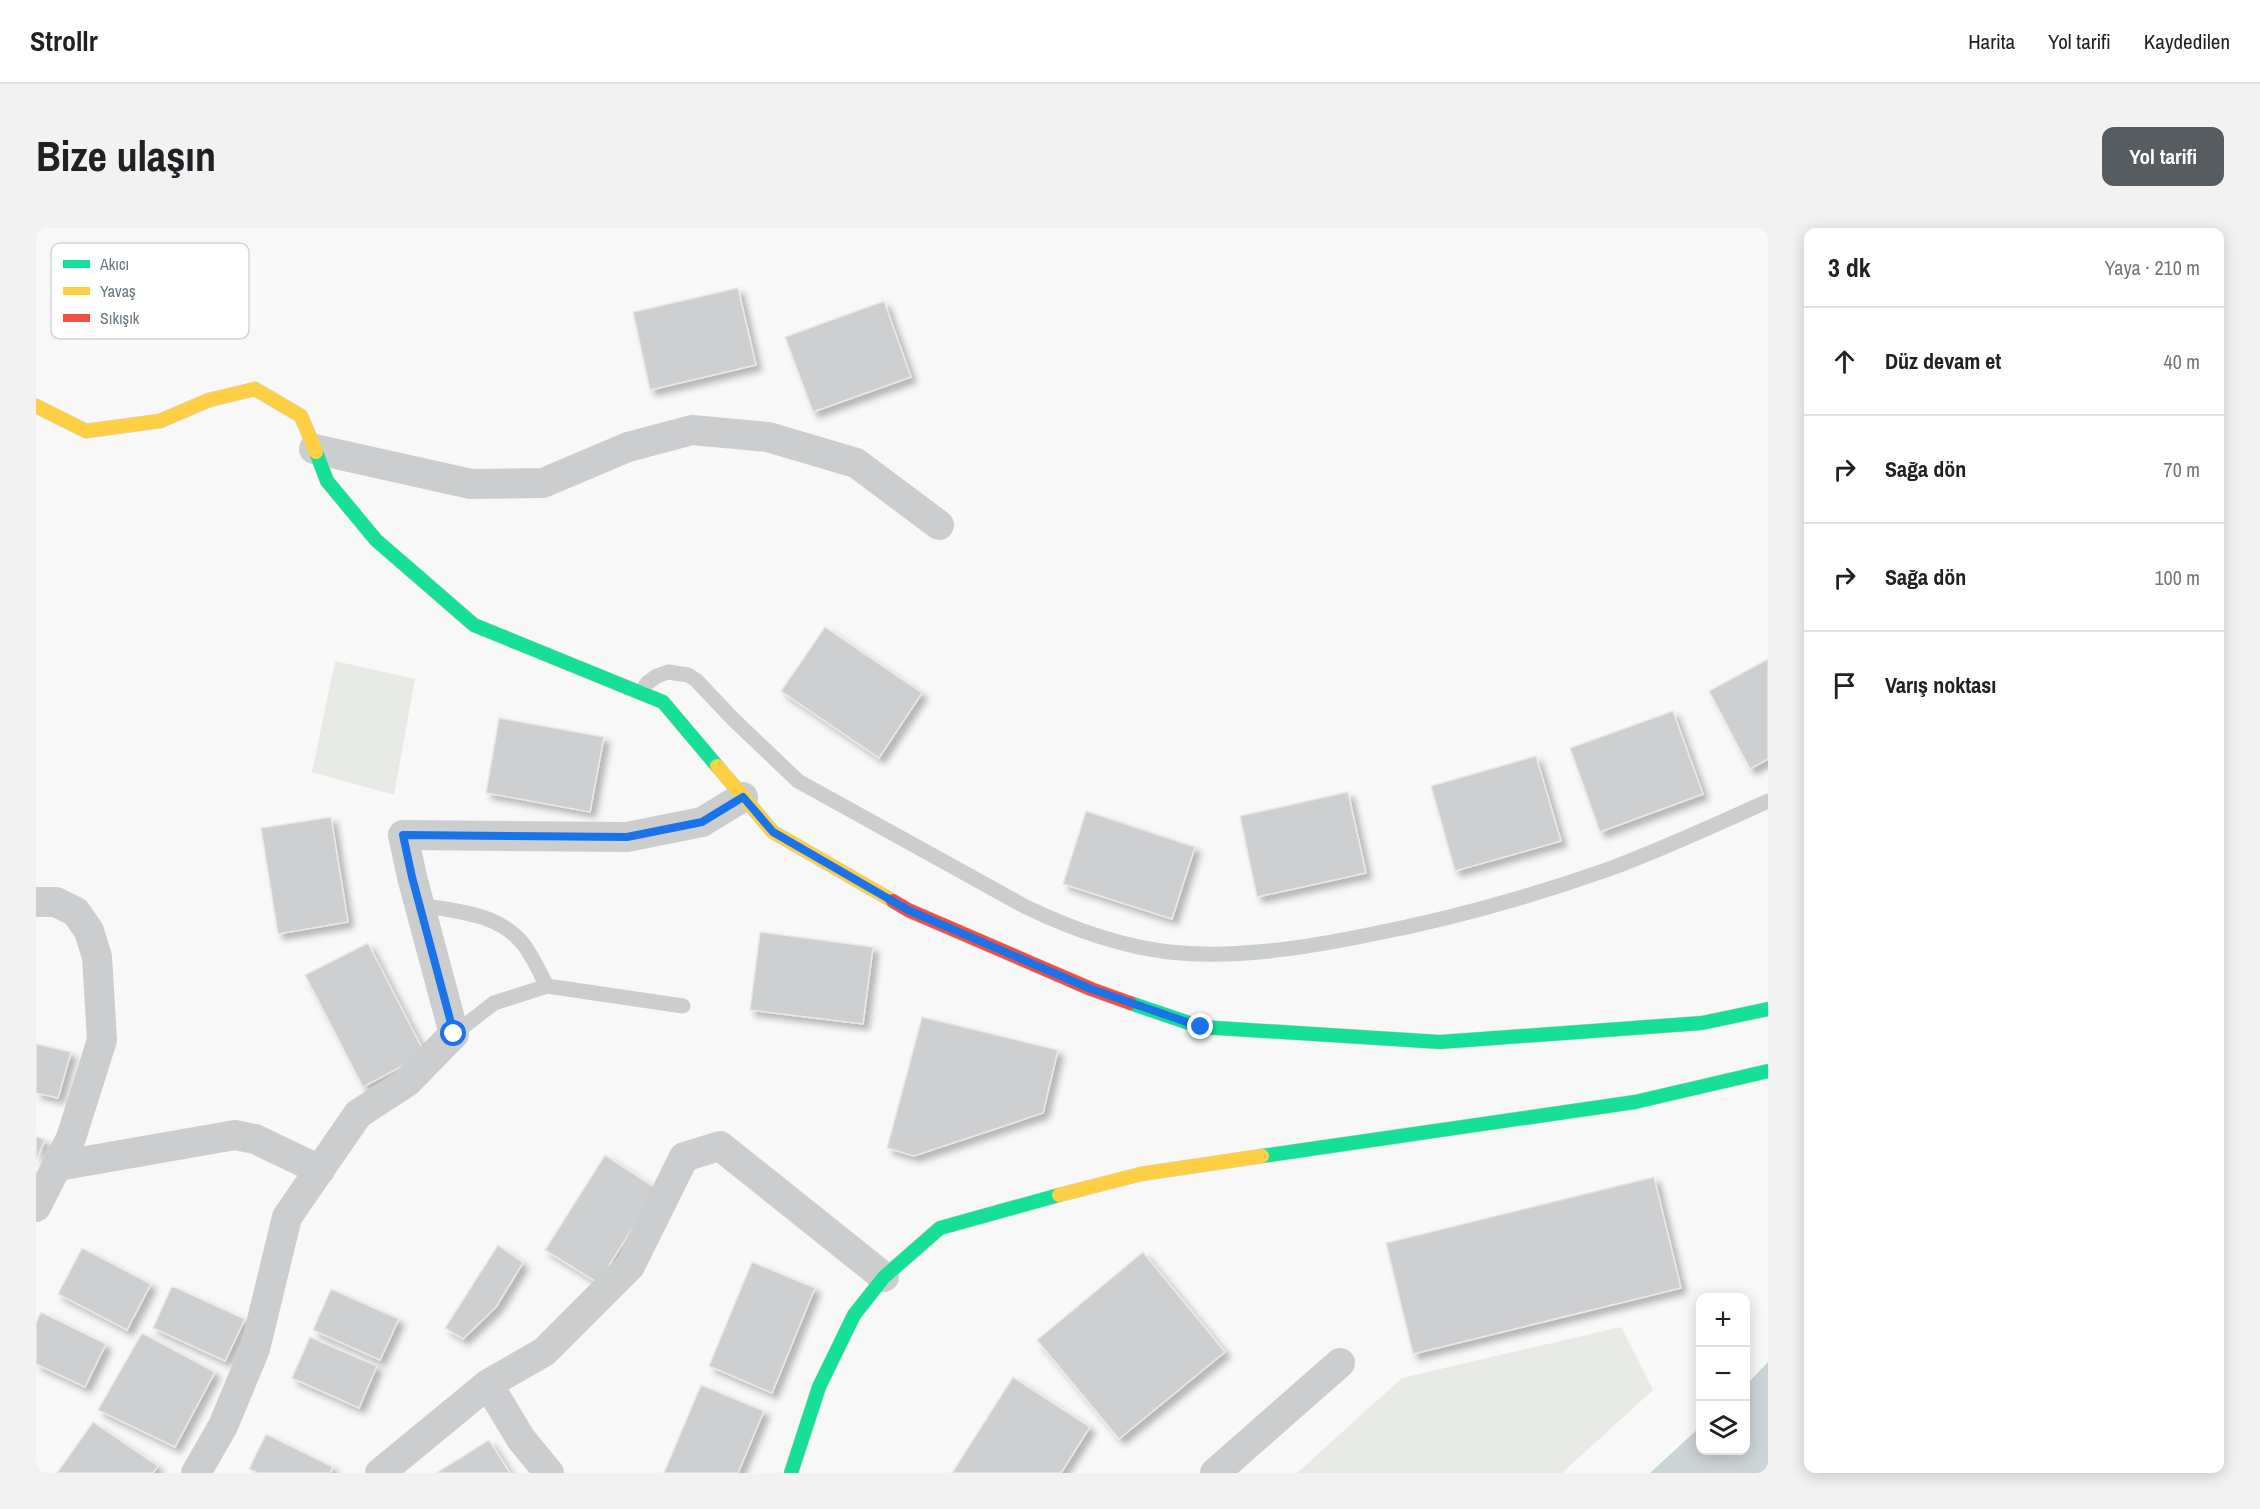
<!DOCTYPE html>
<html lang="tr">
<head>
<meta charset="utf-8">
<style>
	body { margin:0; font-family:"Archivo Narrow",sans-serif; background:#f2f2f2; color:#202124 }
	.controls { position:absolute; right:18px; bottom:18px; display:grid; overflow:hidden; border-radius:12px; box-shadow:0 3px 15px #0003 }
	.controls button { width:54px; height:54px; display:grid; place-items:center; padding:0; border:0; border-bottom:2px solid #e0e0e0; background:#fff; color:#202124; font:30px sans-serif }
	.stop { position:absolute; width:18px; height:18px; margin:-14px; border:4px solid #1a73e8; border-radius:50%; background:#fff }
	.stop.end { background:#1a73e8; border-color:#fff; box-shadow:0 2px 6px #0008 }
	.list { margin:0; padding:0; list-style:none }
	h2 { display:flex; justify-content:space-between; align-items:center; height:78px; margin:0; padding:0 24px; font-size:26px }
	h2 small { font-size:20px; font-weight:400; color:#757577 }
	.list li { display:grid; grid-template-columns:39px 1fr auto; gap:18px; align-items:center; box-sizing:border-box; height:108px; padding:0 24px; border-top:2px solid #e0e0e0 }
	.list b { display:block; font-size:22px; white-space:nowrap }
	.list em { font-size:20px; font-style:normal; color:#757577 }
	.icon { flex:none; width:33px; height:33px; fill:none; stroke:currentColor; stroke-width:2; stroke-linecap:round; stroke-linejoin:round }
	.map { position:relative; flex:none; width:1732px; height:1245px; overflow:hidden; border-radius:12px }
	header { display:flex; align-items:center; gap:36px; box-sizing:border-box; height:84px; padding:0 30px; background:#fff; border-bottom:2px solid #e0e0e0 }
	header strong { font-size:28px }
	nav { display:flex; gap:33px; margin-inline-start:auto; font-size:21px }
	.intro { display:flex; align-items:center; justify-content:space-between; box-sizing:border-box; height:144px; padding:0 36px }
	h1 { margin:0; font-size:42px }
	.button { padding:15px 27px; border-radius:12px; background:#565c60; color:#fff; font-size:21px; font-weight:700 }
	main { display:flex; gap:36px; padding:0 36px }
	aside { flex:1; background:#fff; border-radius:12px; box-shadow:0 3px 15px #0003 }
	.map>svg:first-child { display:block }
	.green { fill:#e8eae6 }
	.water { fill:#cbd4d6 }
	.building { fill:#cdcfd0; stroke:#e8e8e8; stroke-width:1.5; filter:url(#shadow) }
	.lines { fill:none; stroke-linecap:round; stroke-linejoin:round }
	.fast-casing { stroke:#d4d5d6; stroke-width:15 }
	.slow-casing { stroke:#d4d5d6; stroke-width:15 }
	.jam-casing { stroke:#d4d5d6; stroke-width:15 }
	.lane { stroke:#cbcdce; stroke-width:15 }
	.street { stroke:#cbcdce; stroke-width:30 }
	.fast { stroke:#16e098; stroke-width:14 }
	.slow { stroke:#ffcf43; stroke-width:14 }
	.jam { stroke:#f24e42; stroke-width:14 }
	.route { stroke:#1a73e8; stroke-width:8 }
	.key { fill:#fff; stroke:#d1d6d9; stroke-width:1.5 }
	.key-label { font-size:16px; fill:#66777f }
</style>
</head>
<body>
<header>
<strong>Strollr</strong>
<nav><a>Harita</a><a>Yol tarifi</a><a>Kaydedilen</a></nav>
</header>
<div class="intro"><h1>Bize ulaşın</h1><a class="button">Yol tarifi</a></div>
<main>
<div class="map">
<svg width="1732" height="1245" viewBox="0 0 1732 1245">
	<defs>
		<filter id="shadow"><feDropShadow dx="5.5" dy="5.5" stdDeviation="3" flood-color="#0004"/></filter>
	</defs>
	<rect width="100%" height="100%" fill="#f8f8f8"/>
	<!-- green -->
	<path class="green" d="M 299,433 L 379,451 L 358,567 L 276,544 Z
		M 1585,1099 L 1617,1162 L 1526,1245 L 1261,1245 L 1366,1150 Z"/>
	<!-- water -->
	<path class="water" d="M 1732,1134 L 1732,1245 L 1614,1245 L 1664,1199 L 1664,1222 L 1710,1222 L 1710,1157 Z"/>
	<!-- building -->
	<path class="building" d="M 702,60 L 720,137 L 614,162 L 597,84 Z
		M 848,73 L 875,149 L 777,184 L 749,109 Z
		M 789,399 L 886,465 L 843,530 L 745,463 Z
		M 1732,431 L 1732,531 L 1714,541 L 1673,463 Z
		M 1637,483 L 1667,566 L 1564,604 L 1534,520 Z
		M 463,490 L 568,509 L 554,584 L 450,565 Z
		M 1500,528 L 1525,613 L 1419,643 L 1395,558 Z
		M 1312,564 L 1330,645 L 1221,669 L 1204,588 Z
		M 1050,583 L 1159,619 L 1136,691 L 1027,656 Z
		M 295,589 L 312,694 L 242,706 L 225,600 Z
		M 724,704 L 837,719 L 827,796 L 714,782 Z
		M 332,715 L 389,826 L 327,859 L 269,747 Z
		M 886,789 L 1022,822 L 1007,885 L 878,928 L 851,920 Z
		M 0,816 L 35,824 L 22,870 L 0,865 Z
		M 0,908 L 9,912 L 0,932 Z
		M 569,927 L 621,961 L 562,1055 L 509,1022 Z
		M 1618,949 L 1645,1060 L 1377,1126 L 1350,1015 Z
		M 462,1017 L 487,1035 L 460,1079 L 427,1111 L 409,1100 Z
		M 46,1020 L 115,1056 L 91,1102 L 22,1066 Z
		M 1107,1024 L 1189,1124 L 1083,1211 L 1001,1112 Z
		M 716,1034 L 779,1060 L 736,1165 L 673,1138 Z
		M 136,1058 L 209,1091 L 189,1133 L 117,1100 Z
		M 295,1061 L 363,1091 L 344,1132 L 277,1102 Z
		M 5,1084 L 70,1116 L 49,1159 L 0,1136 L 0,1095 Z
		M 106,1105 L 179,1144 L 139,1219 L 62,1182 Z
		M 274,1109 L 341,1138 L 323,1180 L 256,1150 Z
		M 977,1149 L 1054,1199 L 1025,1245 L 916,1245 Z
		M 665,1157 L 728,1183 L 702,1245 L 628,1245 Z
		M 57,1194 L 122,1238 L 117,1245 L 21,1245 Z
		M 230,1206 L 297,1239 L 294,1245 L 222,1245 L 213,1241 Z
		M 453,1212 L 474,1245 L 400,1245 Z"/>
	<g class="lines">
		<defs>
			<path id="fast" d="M 280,224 L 291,253 L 340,312 L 438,397 L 627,474 L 681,538
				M 1094,775 L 1165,799 L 1404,814 L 1666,795 L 1732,781
				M 1226,928 L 1599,874 L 1732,843
				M 755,1245 L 783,1159 L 818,1087 L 848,1049 L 904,1000 L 1023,967"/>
			<path id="slow" d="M 0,178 L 50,203 L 124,193 L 173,172 L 219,161 L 265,188 L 280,224
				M 681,538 L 737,604 L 857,673
				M 1023,967 L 1105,946 L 1226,928"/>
			<path id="jam" d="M 857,673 L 872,682 L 1055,761 L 1094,775"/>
		</defs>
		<!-- fast casing -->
		<use href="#fast" class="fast-casing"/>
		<!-- slow casing -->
		<use href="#slow" class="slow-casing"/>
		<!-- jam casing -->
		<use href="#jam" class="jam-casing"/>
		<!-- lane -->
		<path class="lane" d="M 605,465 L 611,455 L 621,448 L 632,444 L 652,447 L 660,452 L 697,491 L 762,553 L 990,679 C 1036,701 1082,718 1133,724 C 1198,731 1268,720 1332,707 C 1414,691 1494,669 1573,641 C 1627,621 1679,597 1732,573
			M 383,677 C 420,683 463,685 488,717 C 497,729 504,745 511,758
			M 418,806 L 458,775 L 511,758 L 647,778"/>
		<!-- street -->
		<path class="street" d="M 278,221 L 435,256 L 507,255 L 592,219 L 656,202 L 732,209 L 820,235 L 903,297
			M 0,674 L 20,674 L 40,684 L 53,703 L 61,729 L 66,812 L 35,910 L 0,979
			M 22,938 L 199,907 L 219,911 L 284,942
			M 452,1156 L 485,1211 L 513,1245
			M 160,1245 L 187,1198 L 219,1121 L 251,989 L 322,886 L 371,854 L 418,806 L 376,649 L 367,607 L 591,609 L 666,594 L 707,569
			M 344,1245 L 452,1156 L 508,1124 L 594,1038 L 648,929 L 684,918 L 848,1049
			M 1179,1245 L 1304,1135"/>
		<!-- fast -->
		<use href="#fast" class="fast"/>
		<!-- slow -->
		<use href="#slow" class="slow"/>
		<!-- jam -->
		<use href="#jam" class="jam"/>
	</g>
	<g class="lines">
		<!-- route -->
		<path class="route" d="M 418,806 L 376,649 L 367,607 L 591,609 L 666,594 L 707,569 L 737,604 L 872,682 L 1055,761 L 1165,799"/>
	</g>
	<!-- legend -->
	<rect x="15" y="15" width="198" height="96" rx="9" class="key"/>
	<rect x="27" y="32" width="27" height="8" fill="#16e098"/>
	<rect x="27" y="59" width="27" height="8" fill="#ffcf43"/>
	<rect x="27" y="86" width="27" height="8" fill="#f24e42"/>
	<g class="key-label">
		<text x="64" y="42">Akıcı</text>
		<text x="64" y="69">Yavaş</text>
		<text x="64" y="96">Sıkışık</text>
	</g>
</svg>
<div class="controls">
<button>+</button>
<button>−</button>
<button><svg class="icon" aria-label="layers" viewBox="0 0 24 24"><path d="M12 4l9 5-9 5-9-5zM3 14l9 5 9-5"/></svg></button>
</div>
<div class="stop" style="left:418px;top:806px"></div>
<div class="stop end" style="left:1165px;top:799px"></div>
</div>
<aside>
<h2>3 dk<small>Yaya · 210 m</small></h2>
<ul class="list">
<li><svg class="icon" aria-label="ahead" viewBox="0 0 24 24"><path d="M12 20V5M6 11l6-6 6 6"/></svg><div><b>Düz devam et</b></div><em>40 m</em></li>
<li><svg class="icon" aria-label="right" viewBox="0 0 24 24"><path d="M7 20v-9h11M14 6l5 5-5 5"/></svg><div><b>Sağa dön</b></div><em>70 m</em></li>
<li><svg class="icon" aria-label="right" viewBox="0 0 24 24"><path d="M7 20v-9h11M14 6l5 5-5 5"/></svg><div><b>Sağa dön</b></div><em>100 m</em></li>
<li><svg class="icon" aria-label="arrive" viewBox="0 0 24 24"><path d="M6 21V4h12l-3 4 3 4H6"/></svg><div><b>Varış noktası</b></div></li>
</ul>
</aside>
</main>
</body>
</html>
